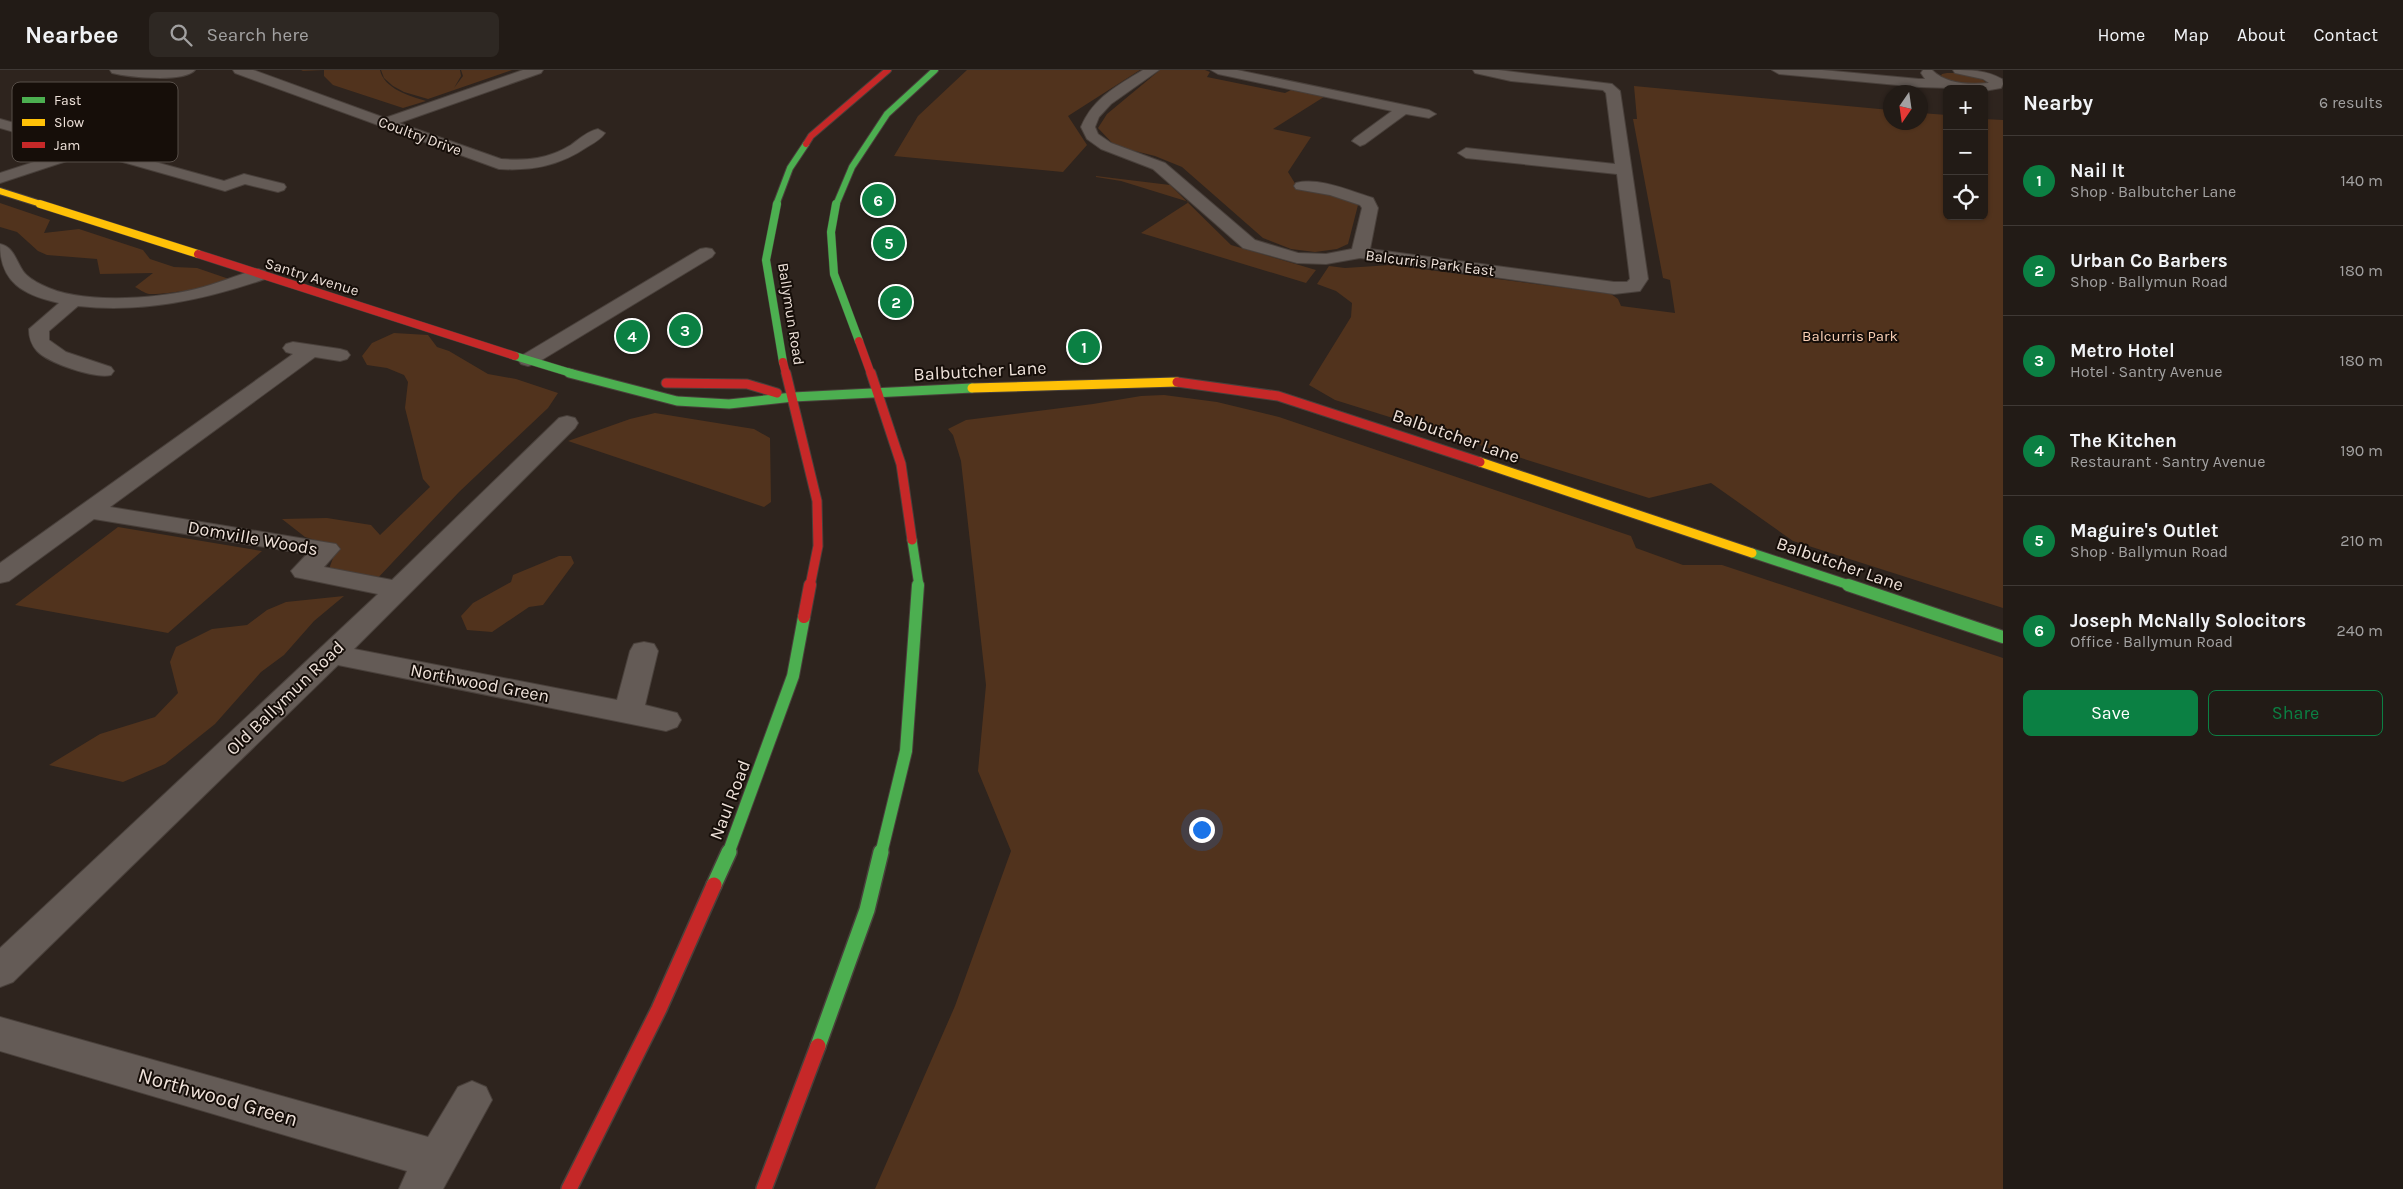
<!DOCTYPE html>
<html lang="en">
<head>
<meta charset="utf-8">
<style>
	body { margin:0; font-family:Karla,sans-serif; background:#2e2823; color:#f1f3f6 }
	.controls { position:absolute; right:15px; top:15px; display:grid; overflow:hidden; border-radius:8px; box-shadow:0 1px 4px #0004 }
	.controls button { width:45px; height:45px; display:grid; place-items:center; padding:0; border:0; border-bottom:1px solid #3f3935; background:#221b16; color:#f1f3f6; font:25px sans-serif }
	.compass { position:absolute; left:1883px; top:15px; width:45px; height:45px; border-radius:50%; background:#221b16; box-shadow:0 1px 4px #0004; rotate:193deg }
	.you { position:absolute; left:1201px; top:759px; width:18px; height:18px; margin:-12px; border:4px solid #fff; border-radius:50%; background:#1a73e8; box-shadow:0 0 0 8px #1a73e833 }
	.badge { display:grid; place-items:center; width:32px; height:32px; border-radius:50%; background:#0b8043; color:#fff; font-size:16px; font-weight:700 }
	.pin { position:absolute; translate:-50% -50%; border:2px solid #fff; box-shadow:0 1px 5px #0006 }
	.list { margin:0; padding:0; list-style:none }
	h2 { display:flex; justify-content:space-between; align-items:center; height:65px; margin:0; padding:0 20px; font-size:21px }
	h2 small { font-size:16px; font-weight:400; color:#a2a1a1 }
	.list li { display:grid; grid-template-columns:32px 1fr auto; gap:15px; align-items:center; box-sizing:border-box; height:90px; padding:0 20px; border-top:1px solid #3f3935 }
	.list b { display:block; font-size:19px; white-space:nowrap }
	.list p { margin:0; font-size:16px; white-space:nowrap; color:#a2a1a1 }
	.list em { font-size:16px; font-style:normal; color:#a2a1a1 }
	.actions { display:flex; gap:10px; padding:15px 20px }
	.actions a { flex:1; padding:11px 0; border:1px solid #0b8043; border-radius:8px; text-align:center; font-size:18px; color:#0b8043 }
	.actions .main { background:#0b8043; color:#fff }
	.icon { flex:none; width:28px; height:28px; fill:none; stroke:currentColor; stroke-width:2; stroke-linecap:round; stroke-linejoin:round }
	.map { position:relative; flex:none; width:2003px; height:1119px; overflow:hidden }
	header { display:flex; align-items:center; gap:30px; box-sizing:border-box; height:70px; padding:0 25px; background:#221b16; border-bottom:1px solid #3f3935 }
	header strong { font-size:24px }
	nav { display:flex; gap:28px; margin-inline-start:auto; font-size:18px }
	.search { width:350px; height:45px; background:#2e2823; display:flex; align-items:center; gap:12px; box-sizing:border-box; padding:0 18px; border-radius:8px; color:#a2a1a1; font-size:19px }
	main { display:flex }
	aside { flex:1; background:#221b16 }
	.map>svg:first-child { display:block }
	.green { fill:#51331d }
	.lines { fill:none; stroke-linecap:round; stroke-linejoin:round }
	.street-casing { stroke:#49403b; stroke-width:2 }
	.fast-far4-casing { stroke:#49403b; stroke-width:8 }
	.fast-far3-casing { stroke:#49403b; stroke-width:9 }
	.fast-far2-casing { stroke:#49403b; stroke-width:11 }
	.fast-far1-casing { stroke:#49403b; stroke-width:14 }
	.fast-casing { stroke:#49403b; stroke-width:18 }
	.slow-far2-casing { stroke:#49403b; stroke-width:8 }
	.slow-far1-casing { stroke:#49403b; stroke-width:9 }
	.slow-casing { stroke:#49403b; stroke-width:11 }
	.jam-far4-casing { stroke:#49403b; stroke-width:8 }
	.jam-far3-casing { stroke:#49403b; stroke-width:9 }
	.jam-far2-casing { stroke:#49403b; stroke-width:11 }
	.jam-far1-casing { stroke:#49403b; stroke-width:14 }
	.jam-casing { stroke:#49403b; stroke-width:18 }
	.street { fill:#645b56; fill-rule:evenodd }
	.fast-far4 { stroke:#4caf50; stroke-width:6 }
	.fast-far3 { stroke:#4caf50; stroke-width:8 }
	.fast-far2 { stroke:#4caf50; stroke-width:9 }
	.fast-far1 { stroke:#4caf50; stroke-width:12 }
	.fast { stroke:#4caf50; stroke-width:15 }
	.slow-far2 { stroke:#ffc107; stroke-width:6 }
	.slow-far1 { stroke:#ffc107; stroke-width:8 }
	.slow { stroke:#ffc107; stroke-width:9 }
	.jam-far4 { stroke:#c62828; stroke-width:6 }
	.jam-far3 { stroke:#c62828; stroke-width:8 }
	.jam-far2 { stroke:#c62828; stroke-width:9 }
	.jam-far1 { stroke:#c62828; stroke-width:12 }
	.jam { stroke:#c62828; stroke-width:15 }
	.labels { text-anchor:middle; stroke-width:4; stroke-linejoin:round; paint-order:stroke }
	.far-street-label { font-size:15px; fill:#efe2da; stroke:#160e09 }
	.far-park-label { font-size:15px; fill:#fad0b6; stroke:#160e09 }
	.street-label { font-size:18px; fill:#efe2da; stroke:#160e09 }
	.near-street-label { font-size:21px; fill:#efe2da; stroke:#160e09 }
	.key { fill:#160e09; stroke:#574e48; stroke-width:1 }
	.key-label { font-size:14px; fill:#efe2da }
</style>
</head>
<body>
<header>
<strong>Nearbee</strong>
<div class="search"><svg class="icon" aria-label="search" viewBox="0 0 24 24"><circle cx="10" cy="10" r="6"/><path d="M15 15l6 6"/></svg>Search here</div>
<nav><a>Home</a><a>Map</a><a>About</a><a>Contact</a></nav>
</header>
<main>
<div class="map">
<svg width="2003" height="1119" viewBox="0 0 2003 1119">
	<rect width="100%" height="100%" fill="#2e241e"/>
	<!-- green -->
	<path class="green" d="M 303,0 L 380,0 C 384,19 410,26 426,31 L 403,38 L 333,15 L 324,6 L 324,0 L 301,1 Z
		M 381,0 L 460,0 L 461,6 L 454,18 L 463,6 L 461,0 L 512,0 L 428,29 L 404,22 L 393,16 L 384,8 Z
		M 967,0 L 1140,0 L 1068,46 L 1087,75 L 1063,102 L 894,86 L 918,46 Z
		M 1160,0 L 1205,0 L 1210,2 L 1207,7 L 1285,23 L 1295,18 L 1327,25 L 1273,59 L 1311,67 L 1288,102 L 1296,115 L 1352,128 L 1358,135 L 1348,174 L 1337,179 L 1315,182 L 1291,179 L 1263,168 L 1182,97 L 1155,86 L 1115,76 L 1098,58 L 1107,44 Z
		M 1947,3 C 1958,3 1980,3 1986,13 L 1958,14 L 1940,7 L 1942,4 Z
		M 1634,16 L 1890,40 L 1890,52 L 1920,52 L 1921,43 L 1947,45 L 1947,146 L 1984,146 L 1984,49 L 2003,50 L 2003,538 L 1793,471 L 1711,413 L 1649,428 L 1335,330 L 1309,315 L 1351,247 L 1352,233 L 1336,221 L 1317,214 L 1329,196 L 1345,198 L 1391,195 L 1611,224 L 1618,229 L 1621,236 L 1675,243 L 1670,210 L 1663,208 L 1633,49 L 1637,49 Z
		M 1096,106 L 1170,115 L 1231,175 L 1316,200 L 1306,213 L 1141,163 L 1189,132 L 1121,111 L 1096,107 Z
		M 0,133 L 50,150 L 44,163 L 79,159 L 143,180 L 150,189 L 174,197 L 197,198 L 229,209 C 217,217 164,225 149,224 C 144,223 139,219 135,217 L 153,203 L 100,204 L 97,189 L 47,185 L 38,181 L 17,162 L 0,157 Z
		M 394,263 L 428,265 L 437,277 L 449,281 L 488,304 L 516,309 L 558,323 L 548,338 L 459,422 L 375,511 L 329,499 L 337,477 L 305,467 L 282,449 L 327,448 L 371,455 L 380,465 L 430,417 L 423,409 L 405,338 L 408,312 L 404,305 L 387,298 L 367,295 L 362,286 L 372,273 Z
		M 1164,325 L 1217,332 L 1279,347 L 1631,466 L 1636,478 L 1683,495 L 1722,495 L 2003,588 L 2003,1119 L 875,1119 L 955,936 L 1011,781 L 978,701 L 986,615 L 961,391 L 953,365 L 948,359 L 966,350 L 1093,334 L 1141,326 Z
		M 655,343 L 754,359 L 770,368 L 771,432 L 764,437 L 568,371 L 630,349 Z
		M 118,457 L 262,481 L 168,563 L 15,535 Z
		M 559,486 L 571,486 L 574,493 L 543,535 L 529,537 L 492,562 L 467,560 L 461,546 L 473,533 L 511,512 L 513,505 Z
		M 344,526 L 314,551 L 284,585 L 261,602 L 215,654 L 165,694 L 123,712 L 49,695 L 100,664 L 155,647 L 178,623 L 170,592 L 176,577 L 212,559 L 247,555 L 267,540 L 286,532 Z"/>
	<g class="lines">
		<defs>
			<path id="street" d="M 110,0 L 195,0 C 184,13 128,7 112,3 Z
				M 233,0 L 253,0 L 385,48 L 523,0 L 543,0 L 541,3 L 399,53 L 501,89 C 527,91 548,89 571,75 C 579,69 588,61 598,59 L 605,63 C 601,69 594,73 587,77 C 559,96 532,101 499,99 L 235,3 Z
				M 1143,0 L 1159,0 L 1111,34 L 1099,47 L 1095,57 L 1098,64 L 1111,73 L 1165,93 L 1255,170 L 1298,183 L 1326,184 L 1352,179 L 1362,138 L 1360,135 L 1330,125 L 1296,119 L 1294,116 L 1296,113 C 1320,107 1350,121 1373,128 L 1378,138 L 1370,179 L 1614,212 L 1627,212 L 1630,209 L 1617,104 L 1466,88 L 1458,83 L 1466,78 L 1615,94 L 1606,23 L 1603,20 L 1511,11 L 1475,3 L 1473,0 L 1498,0 L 1612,14 L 1620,21 L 1648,209 L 1640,221 L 1614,224 L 1360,188 L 1326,194 L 1297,193 L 1243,178 L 1153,99 L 1101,79 L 1087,69 L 1081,57 C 1093,28 1117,16 1143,0 Z
				M 1211,0 L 1237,0 L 1429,40 L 1436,44 L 1429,48 L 1406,44 L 1365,74 L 1360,76 L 1352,71 L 1355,68 L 1392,41 L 1218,4 Z
				M 1772,0 L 1822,0 L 1919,9 L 1925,9 L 1921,3 L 1923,0 L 1932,0 C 1946,14 1969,15 1989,13 L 1983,9 L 1955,3 L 1953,0 C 1971,0 1986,0 2002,9 L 2003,14 L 2001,18 L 1984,21 L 1984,19 L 1919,17 L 1779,4 Z
				M 0,49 L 224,111 L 244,104 L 284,114 L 286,117 L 284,120 L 278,122 L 245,114 L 225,121 L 91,83 L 0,113 L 0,103 L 74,79 L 0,58 Z
				M 0,174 C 14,177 16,191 23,201 C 27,207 36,212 42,215 C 81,235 154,229 196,219 C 217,214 237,205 258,199 L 265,201 L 267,205 L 265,209 C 204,230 143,243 78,236 L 49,261 L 49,270 L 66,282 L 111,297 L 114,301 L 111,305 C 95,309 48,293 37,281 C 31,274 29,268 29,259 L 59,233 C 24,225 0,213 0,174 Z
				M 706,178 L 712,179 L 715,183 L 712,187 L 535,294 L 528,296 L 521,294 L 518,290 L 521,286 L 700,179 Z
				M 293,272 L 340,279 L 347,281 L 350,285 L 347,289 L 340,291 L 315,287 L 110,437 L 336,474 L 340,479 L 324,497 L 392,510 L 559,348 L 567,346 L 575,348 L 578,353 L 575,358 L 354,579 L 617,630 L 630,581 L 634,574 L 644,572 L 654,574 L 658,581 L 645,635 L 677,643 L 681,650 L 677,657 L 666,661 L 338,595 L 13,912 L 0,917 L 0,878 L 378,524 L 295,507 L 291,501 L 307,484 L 94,449 L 9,511 L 0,513 L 0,493 L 293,284 L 286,282 L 283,278 L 286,274 Z
				M 0,947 L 428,1067 L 458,1017 L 472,1011 L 486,1017 L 492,1030 L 443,1119 L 399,1119 L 407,1101 L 0,981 Z"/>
			<path id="fast-far4" d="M 776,135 L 790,98 L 806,74
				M 836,135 L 852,97 L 887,44 L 935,0"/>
			<path id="fast-far3" d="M 777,134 L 766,190 L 783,292
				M 836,134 L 831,162 L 834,204 L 859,271
				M 515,286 L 574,304"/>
			<path id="fast-far2" d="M 569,303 L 677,331 L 729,334 L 793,327 L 972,318
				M 912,470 L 919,516
				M 1752,483 L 1852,516"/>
			<path id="fast-far1" d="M 1848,515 L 2003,567
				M 728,784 L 793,606 L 804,547
				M 881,784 L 906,681 L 918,515"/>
			<path id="fast" d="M 714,815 L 729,782
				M 818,976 L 867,840 L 881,782"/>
			<path id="slow-far2" d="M 0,121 L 44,135"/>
			<path id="slow-far1" d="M 40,134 L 198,184"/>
			<path id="slow" d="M 972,318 L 1177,312
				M 1480,392 L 1752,483"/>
			<path id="jam-far4" d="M 806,74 L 811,66 L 888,0"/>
			<path id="jam-far3" d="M 198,184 L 515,286
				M 859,271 L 871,304
				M 783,292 L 786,304"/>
			<path id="jam-far2" d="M 786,303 L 817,431 L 818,476 L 810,516
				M 871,303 L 901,394 L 912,470
				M 1177,312 L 1278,326 L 1480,392
				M 666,313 L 747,314 L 777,323"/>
			<path id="jam-far1" d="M 804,547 L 810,515"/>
			<path id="jam" d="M 569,1119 L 659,939 L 714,815
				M 764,1119 L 818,976"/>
		</defs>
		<!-- street casing -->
		<use href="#street" class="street-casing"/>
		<!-- fast-far4 casing -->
		<use href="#fast-far4" class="fast-far4-casing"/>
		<!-- fast-far3 casing -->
		<use href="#fast-far3" class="fast-far3-casing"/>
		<!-- fast-far2 casing -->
		<use href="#fast-far2" class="fast-far2-casing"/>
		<!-- fast-far1 casing -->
		<use href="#fast-far1" class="fast-far1-casing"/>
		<!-- fast casing -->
		<use href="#fast" class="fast-casing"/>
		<!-- slow-far2 casing -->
		<use href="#slow-far2" class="slow-far2-casing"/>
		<!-- slow-far1 casing -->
		<use href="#slow-far1" class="slow-far1-casing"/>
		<!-- slow casing -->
		<use href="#slow" class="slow-casing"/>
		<!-- jam-far4 casing -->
		<use href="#jam-far4" class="jam-far4-casing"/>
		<!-- jam-far3 casing -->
		<use href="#jam-far3" class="jam-far3-casing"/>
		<!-- jam-far2 casing -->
		<use href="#jam-far2" class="jam-far2-casing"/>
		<!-- jam-far1 casing -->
		<use href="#jam-far1" class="jam-far1-casing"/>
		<!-- jam casing -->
		<use href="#jam" class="jam-casing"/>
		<!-- street -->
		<use href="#street" class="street"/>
		<!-- fast-far4 -->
		<use href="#fast-far4" class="fast-far4"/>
		<!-- fast-far3 -->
		<use href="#fast-far3" class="fast-far3"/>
		<!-- fast-far2 -->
		<use href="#fast-far2" class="fast-far2"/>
		<!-- fast-far1 -->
		<use href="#fast-far1" class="fast-far1"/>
		<!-- fast -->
		<use href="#fast" class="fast"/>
		<!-- slow-far2 -->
		<use href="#slow-far2" class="slow-far2"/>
		<!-- slow-far1 -->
		<use href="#slow-far1" class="slow-far1"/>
		<!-- slow -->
		<use href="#slow" class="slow"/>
		<!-- jam-far4 -->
		<use href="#jam-far4" class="jam-far4"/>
		<!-- jam-far3 -->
		<use href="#jam-far3" class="jam-far3"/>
		<!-- jam-far2 -->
		<use href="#jam-far2" class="jam-far2"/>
		<!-- jam-far1 -->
		<use href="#jam-far1" class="jam-far1"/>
		<!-- jam -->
		<use href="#jam" class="jam"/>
	</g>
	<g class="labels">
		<!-- far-street labels -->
		<g class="far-street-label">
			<text transform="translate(420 66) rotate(20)" y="5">Coultry Drive</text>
			<text transform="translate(1430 193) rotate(7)" y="5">Balcurris Park East</text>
			<text transform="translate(312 207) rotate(17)" y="5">Santry Avenue</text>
			<text transform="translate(791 244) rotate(81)" y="5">Ballymun Road</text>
		</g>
		<!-- far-park labels -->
		<g class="far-park-label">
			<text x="1850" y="271">Balcurris Park</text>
		</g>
		<!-- street labels -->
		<g class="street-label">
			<text transform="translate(980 301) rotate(-3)" y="6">Balbutcher Lane</text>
			<text transform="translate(1456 366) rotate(19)" y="6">Balbutcher Lane</text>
			<text transform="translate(253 468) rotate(10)" y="6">Domville Woods</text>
			<text transform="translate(1840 494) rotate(19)" y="6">Balbutcher Lane</text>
			<text transform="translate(480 613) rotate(11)" y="6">Northwood Green</text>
			<text transform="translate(285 628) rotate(-44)" y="6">Old Ballymun Road</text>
			<text transform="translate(730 730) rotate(-69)" y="6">Naul Road</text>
		</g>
		<!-- near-street labels -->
		<g class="near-street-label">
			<text transform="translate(218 1027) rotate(16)" y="7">Northwood Green</text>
		</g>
	</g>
	<!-- legend -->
	<rect x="12" y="12" width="166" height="80" rx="8" class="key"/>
	<rect x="22" y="27" width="23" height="6" fill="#4caf50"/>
	<rect x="22" y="49" width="23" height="7" fill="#ffc107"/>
	<rect x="22" y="72" width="23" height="6" fill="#c62828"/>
	<g class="key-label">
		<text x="54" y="35">Fast</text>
		<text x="54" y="57">Slow</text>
		<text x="54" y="80">Jam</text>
	</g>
</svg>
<div class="controls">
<button>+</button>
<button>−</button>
<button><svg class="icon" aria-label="locate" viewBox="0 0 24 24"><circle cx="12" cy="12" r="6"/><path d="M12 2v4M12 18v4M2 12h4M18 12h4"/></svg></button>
</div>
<svg class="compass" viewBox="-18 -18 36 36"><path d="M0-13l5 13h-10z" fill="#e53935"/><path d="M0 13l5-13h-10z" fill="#a2a1a1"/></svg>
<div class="you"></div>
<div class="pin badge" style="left:1084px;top:277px">1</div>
<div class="pin badge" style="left:896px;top:232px">2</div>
<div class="pin badge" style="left:685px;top:260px">3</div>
<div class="pin badge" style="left:632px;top:266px">4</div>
<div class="pin badge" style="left:889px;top:173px">5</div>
<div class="pin badge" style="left:878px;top:130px">6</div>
</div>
<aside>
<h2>Nearby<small>6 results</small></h2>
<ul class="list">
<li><span class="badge">1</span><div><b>Nail It</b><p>Shop · Balbutcher Lane</p></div><em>140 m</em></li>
<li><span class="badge">2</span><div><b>Urban Co Barbers</b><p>Shop · Ballymun Road</p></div><em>180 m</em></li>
<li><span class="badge">3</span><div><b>Metro Hotel</b><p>Hotel · Santry Avenue</p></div><em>180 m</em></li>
<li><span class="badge">4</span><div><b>The Kitchen</b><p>Restaurant · Santry Avenue</p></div><em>190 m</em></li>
<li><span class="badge">5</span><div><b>Maguire's Outlet</b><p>Shop · Ballymun Road</p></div><em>210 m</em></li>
<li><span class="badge">6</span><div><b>Joseph McNally Solocitors</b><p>Office · Ballymun Road</p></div><em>240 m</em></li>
</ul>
<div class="actions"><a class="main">Save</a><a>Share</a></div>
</aside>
</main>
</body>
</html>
